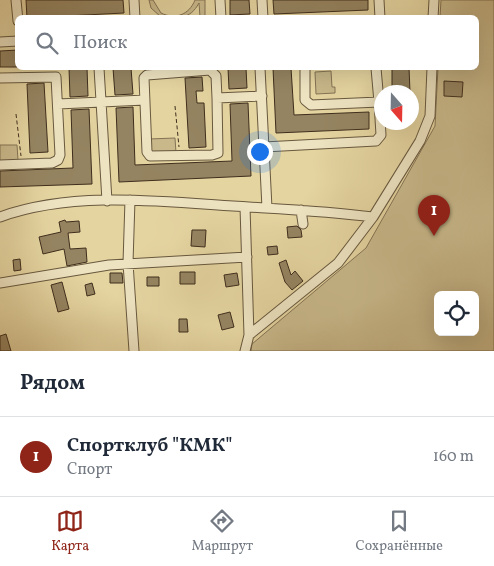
<!DOCTYPE html>
<html lang="ru">
<head>
<meta charset="utf-8">
<style>
	body { margin:0; font-family:Vollkorn,serif; background:#f2f2f3; color:#1f2937 }
	.controls { position:absolute; right:15px; bottom:15px; display:grid; overflow:hidden; border-radius:8px; box-shadow:0 5px 20px #0002 }
	.controls button { width:45px; height:45px; display:grid; place-items:center; padding:0; border:0; border-bottom:1px solid #e0e1e3; background:#fff; color:#1f2937; font:25px sans-serif }
	.compass { position:absolute; left:374px; top:85px; width:45px; height:45px; border-radius:50%; background:#fff; box-shadow:0 5px 20px #0002; rotate:160deg }
	.you { position:absolute; left:259px; top:151px; width:18px; height:18px; margin:-12px; border:4px solid #fff; border-radius:50%; background:#1a73e8; box-shadow:0 0 0 8px #1a73e833 }
	.badge { display:grid; place-items:center; width:32px; height:32px; border-radius:50%; background:#8f2418; color:#fff; font-size:16px; font-weight:700 }
	.pin { position:absolute; translate:-50% -41px; filter:drop-shadow(0 1px 2px #0008) }
	.pin::after { content:''; position:absolute; top:26px; width:18px; height:15px; background:inherit; clip-path:polygon(0 0,100% 0,50% 100%) }
	.list { margin:0; padding:0; list-style:none }
	h2 { display:flex; justify-content:space-between; align-items:center; height:65px; margin:0; padding:0 20px; font-size:21px }
	h2 small { font-size:16px; font-weight:400; color:#747a83 }
	.list li { display:grid; grid-template-columns:32px 1fr auto; gap:15px; align-items:center; box-sizing:border-box; height:80px; padding:0 20px; border-top:1px solid #e0e1e3 }
	.list b { display:block; font-size:19px; white-space:nowrap }
	.list p { margin:0; font-size:16px; white-space:nowrap; color:#747a83 }
	.list em { font-size:16px; font-style:normal; color:#747a83 }
	.icon { flex:none; width:28px; height:28px; fill:none; stroke:currentColor; stroke-width:2; stroke-linecap:round; stroke-linejoin:round }
	.map { position:relative; flex:none; width:494px; height:351px; overflow:hidden }
	.search { position:absolute; background:#fff; box-shadow:0 5px 20px #0002; left:15px; right:15px; top:15px; height:55px; display:flex; align-items:center; gap:12px; box-sizing:border-box; padding:0 18px; border-radius:8px; color:#747a83; font-size:19px }
	.sheet { height:145px; background:#fff }
	nav { display:flex; justify-content:space-around; align-items:center; box-sizing:border-box; height:70px; border-top:1px solid #e0e1e3; background:#fff; font-size:14px; color:#747a83 }
	nav a { display:grid; justify-items:center; gap:2px }
	nav .on { color:#8f2418 }
	.map>svg:first-child { display:block }
	.green { fill:#c8b88a; stroke:#847354; fill-rule:evenodd }
	.building { fill:#958461; stroke:#3f2e1d }
	.lines { fill:none; stroke-linecap:round; stroke-linejoin:round }
	.minor-casing { stroke:#68583e; stroke-width:11 }
	.path { stroke:#3f2e1d; stroke-width:1; stroke-dasharray:4 2.5; stroke-linecap:butt }
	.minor { stroke:#ede3c1; stroke-width:9 }
</style>
</head>
<body>
<div class="map">
<svg width="494" height="351" viewBox="0 0 494 351">
	<rect width="100%" height="100%" fill="#e4d4a0"/>
	<filter id="stains"><feTurbulence type="fractalNoise" baseFrequency=".004" numOctaves="4"/><feColorMatrix values="0 0 0 0 .2 0 0 0 0 .09 0 0 0 0 .02 0 0 0 .5 -.17"/></filter>
	<radialGradient id="worn" r=".72"><stop offset=".6" stop-color="#630" stop-opacity="0"/><stop offset="1" stop-color="#630" stop-opacity=".3"/></radialGradient>
	<!-- green -->
	<path class="green" d="M 149,0 L 153,0 L 161,13 C 175,20 189,15 195,0 L 205,0 L 205,17 L 200,17 L 199,3 C 190,20 178,18 161,17 L 151,8 Z
		M 441,0 L 494,0 L 494,351 L 251,351 L 252,344 L 366,248 L 435,126 L 438,68 L 476,68 L 476,18 L 440,17 ZM 438,295 L 475,295 L 475,332 L 438,332 Z
		M 331,71 L 332,87 L 335,87 L 335,93 L 316,94 L 315,72 Z
		M 175,138 L 176,153 L 151,152 L 149,139 Z
		M 0,145 L 17,145 L 18,160 L 0,161 Z"/>
	<!-- building -->
	<path class="building" d="M 26,0 L 123,0 L 124,13 L 27,18 Z
		M 230,0 L 249,0 L 250,14 L 230,15 Z
		M 273,0 L 368,0 L 368,10 L 274,14 Z
		M 18,50 L 18,67 L 0,67 L 0,51 Z
		M 69,68 L 87,68 L 88,96 L 70,97 Z
		M 113,68 L 131,68 L 133,94 L 115,95 Z
		M 228,68 L 246,68 L 247,88 L 229,89 Z
		M 273,68 L 291,68 L 294,115 L 369,112 L 369,129 L 276,133 Z
		M 392,68 L 409,68 L 410,92 L 392,92 Z
		M 202,77 L 203,91 L 196,91 L 197,103 L 204,103 L 206,147 L 189,148 L 185,78 Z
		M 444,81 L 463,82 L 462,97 L 444,96 Z
		M 44,83 L 48,152 L 30,153 L 27,84 Z
		M 248,103 L 251,176 L 119,182 L 116,108 L 133,107 L 135,165 L 232,161 L 230,104 Z
		M 89,109 L 92,184 L 0,187 L 0,171 L 73,168 L 71,110 Z
		M 65,220 L 66,222 L 79,221 L 80,232 L 68,233 L 70,249 L 86,248 L 87,262 L 67,266 L 64,249 L 43,254 L 39,237 L 61,232 L 59,222 Z
		M 297,226 L 301,230 L 302,237 L 288,238 L 287,227 Z
		M 192,230 L 206,230 L 205,247 L 191,246 Z
		M 277,246 L 278,254 L 268,255 L 267,247 Z
		M 20,259 L 21,270 L 14,271 L 13,260 Z
		M 286,260 L 291,275 L 295,271 L 303,281 L 292,290 L 285,282 L 279,263 Z
		M 180,272 L 195,272 L 195,284 L 180,284 Z
		M 110,273 L 122,273 L 123,283 L 110,283 Z
		M 237,273 L 239,285 L 226,287 L 224,275 Z
		M 147,277 L 159,277 L 159,286 L 147,286 Z
		M 62,282 L 69,309 L 58,312 L 51,285 Z
		M 92,283 L 95,294 L 87,296 L 85,285 Z
		M 230,312 L 234,327 L 222,330 L 218,315 Z
		M 179,319 L 187,319 L 188,332 L 179,332 Z
		M 6,334 L 11,351 L 0,351 L 0,336 Z"/>
	<g class="lines">
		<defs>
			<path id="minor" d="M 16,0 L 18,21
				M 134,0 L 135,18
				M 220,0 L 221,18
				M 262,0 L 263,18
				M 379,0 L 380,18
				M 433,18 L 434,0
				M 0,42 L 18,41
				M 99,68 L 107,201
				M 260,68 L 267,208
				M 305,68 L 305,100 L 311,105 L 379,102 L 376,68
				M 0,78 L 56,77 L 60,155 L 58,160 L 52,163 L 0,165
				M 217,98 L 216,76 L 210,70 L 147,75 L 144,78 L 147,152 L 150,156 L 212,155 L 218,153 L 217,98 L 262,96
				M 58,104 L 145,100
				M 264,147 L 376,141 L 381,135 L 379,102
				M 130,200 L 128,263 L 134,351
				M 245,207 L 249,335
				M 301,210 L 303,224
				M 0,217 C 71,191 160,201 233,206 C 280,209 327,211 373,217
				M 0,283 L 109,265 L 247,257
				M 245,351 L 249,335 L 338,263 L 373,217 L 420,141 L 430,116 L 432,68"/>
		</defs>
		<!-- minor casing -->
		<use href="#minor" class="minor-casing"/>
		<!-- path -->
		<path class="path" d="M 175,106 L 179,147
			M 16,114 L 21,156"/>
		<!-- minor -->
		<use href="#minor" class="minor"/>
	</g>
	<rect width="100%" height="100%" filter="url(#stains)"/>
	<rect width="100%" height="100%" fill="url(#worn)"/>
</svg>
<div class="controls">
<button><svg class="icon" aria-label="locate" viewBox="0 0 24 24"><circle cx="12" cy="12" r="6"/><path d="M12 2v4M12 18v4M2 12h4M18 12h4"/></svg></button>
</div>
<svg class="compass" viewBox="-18 -18 36 36"><path d="M0-13l5 13h-10z" fill="#e53935"/><path d="M0 13l5-13h-10z" fill="#747a83"/></svg>
<div class="you"></div>
<div class="pin badge" style="left:434px;top:236px">1</div>
<div class="search"><svg class="icon" aria-label="search" viewBox="0 0 24 24"><circle cx="10" cy="10" r="6"/><path d="M15 15l6 6"/></svg>Поиск</div>
</div>
<section class="sheet">
<h2>Рядом<small></small></h2>
<ul class="list">
<li><span class="badge">1</span><div><b>Спортклуб &quot;КМК&quot;</b><p>Спорт</p></div><em>160 m</em></li>
</ul>
</section>
<nav>
<a class="on"><svg class="icon" aria-label="map" viewBox="0 0 24 24"><path d="M3 6l6-2 6 2 6-2v14l-6 2-6-2-6 2zM9 4v14M15 6v14"/></svg>Карта</a>
<a><svg class="icon" aria-label="directions" viewBox="0 0 24 24"><path d="M12 3l9 9-9 9-9-9zM9 14v-3h6M13 9l2 2-2 2"/></svg>Маршрут</a>
<a><svg class="icon" aria-label="saved" viewBox="0 0 24 24"><path d="M7 4h10v16l-5-4-5 4z"/></svg>Сохранённые</a>
</nav>
</body>
</html>
